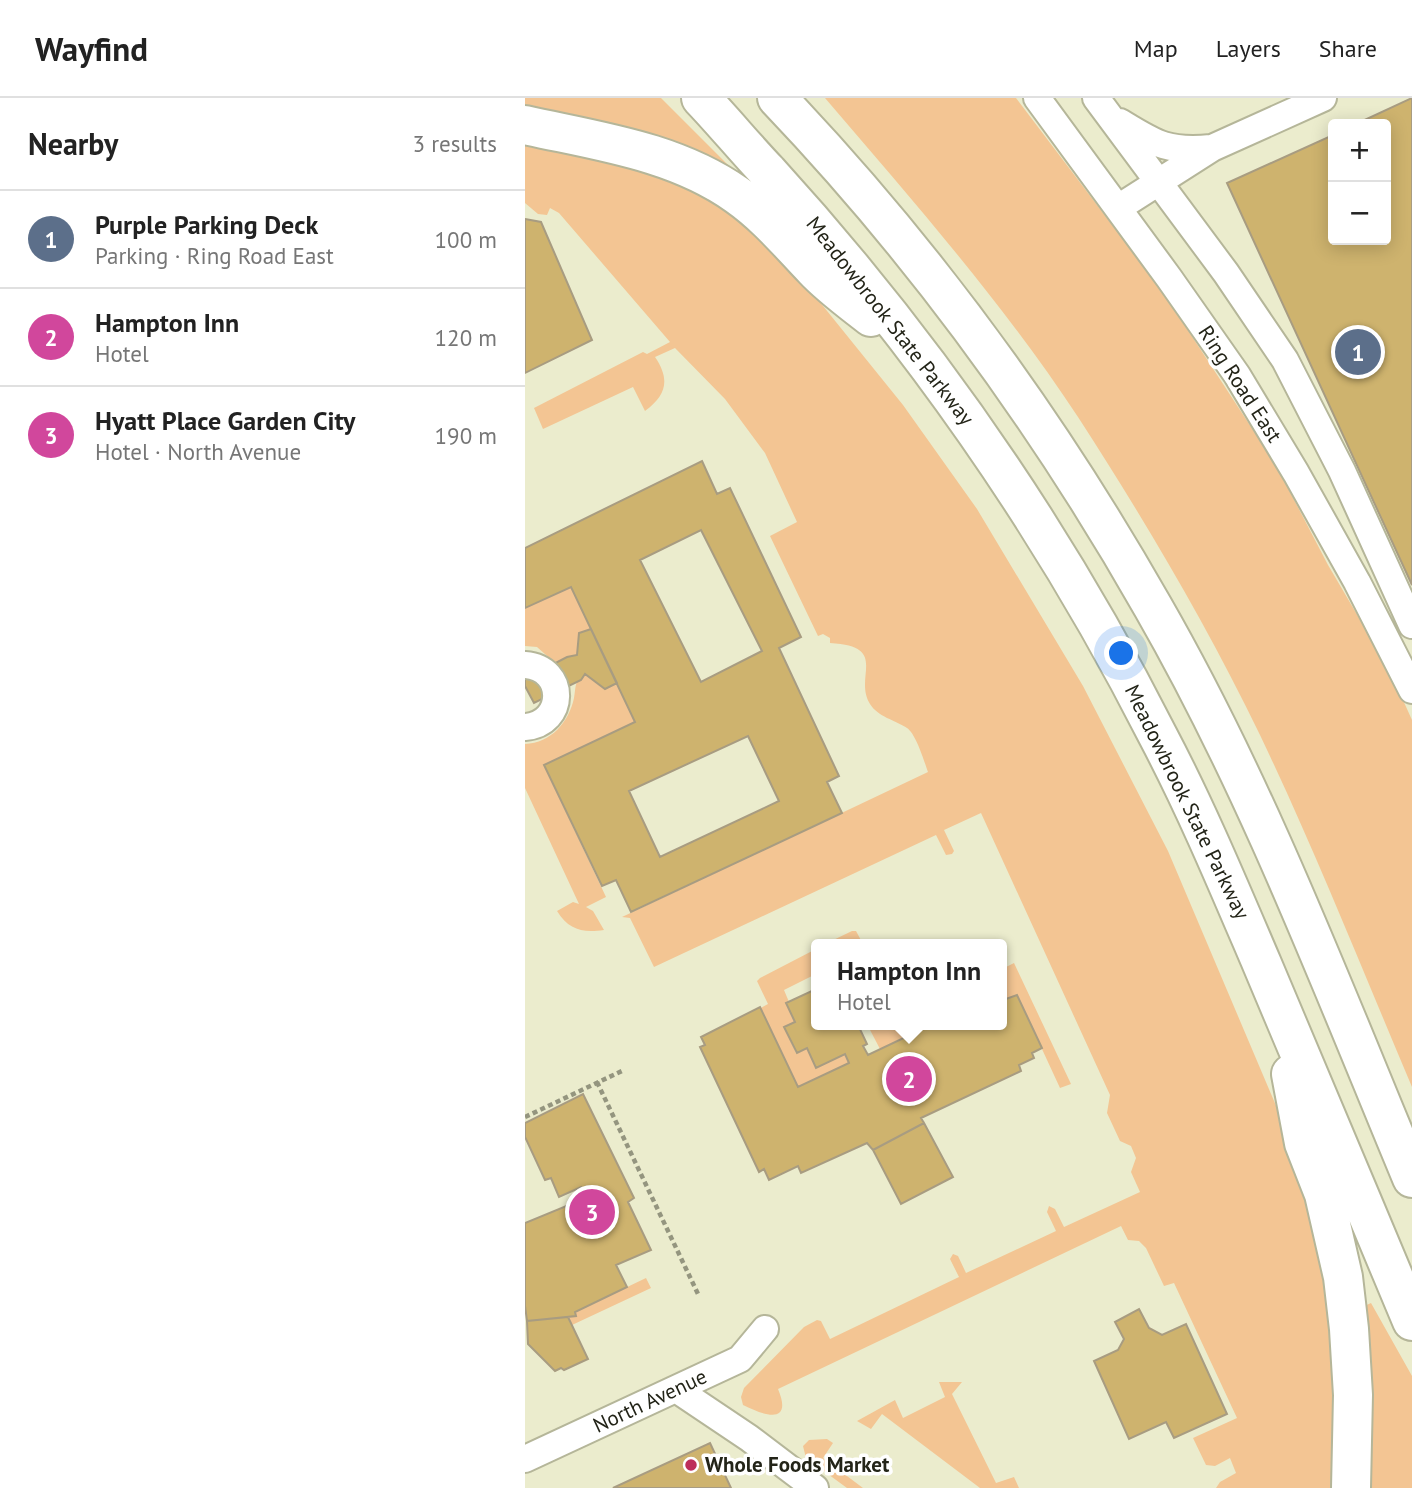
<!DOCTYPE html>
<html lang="en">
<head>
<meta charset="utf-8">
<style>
	body { margin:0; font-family:"PT Sans",sans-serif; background:#f2f2f2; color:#222 }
	.controls { position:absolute; right:21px; top:21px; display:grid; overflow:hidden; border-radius:7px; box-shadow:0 4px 18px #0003 }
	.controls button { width:63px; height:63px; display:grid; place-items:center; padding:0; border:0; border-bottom:2px solid #e0e0e0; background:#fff; color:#222; font:35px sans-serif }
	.you { position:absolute; left:597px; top:556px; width:24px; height:24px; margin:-18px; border:5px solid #fff; border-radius:50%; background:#1a73e8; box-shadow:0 0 0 10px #1a73e833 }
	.badge { display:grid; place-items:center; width:46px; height:46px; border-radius:50%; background:#db2777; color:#fff; font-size:23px; font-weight:700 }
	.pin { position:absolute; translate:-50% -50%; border:4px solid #fff; box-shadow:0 2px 7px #0006 }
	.popup { position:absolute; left:286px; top:841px; width:196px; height:91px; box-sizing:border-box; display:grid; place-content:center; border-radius:7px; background:#fff; filter:drop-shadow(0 2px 5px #0005); font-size:23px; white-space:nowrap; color:#767676 }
	.popup b { font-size:26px; color:#222 }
	.popup::after { content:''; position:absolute; left:50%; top:100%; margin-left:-14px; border:14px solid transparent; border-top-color:#fff }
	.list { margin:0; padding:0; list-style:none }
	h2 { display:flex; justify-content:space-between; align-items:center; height:91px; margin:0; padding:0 28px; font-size:30px }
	h2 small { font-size:23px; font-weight:400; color:#767676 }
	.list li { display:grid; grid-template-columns:46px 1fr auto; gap:21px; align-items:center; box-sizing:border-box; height:98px; padding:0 28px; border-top:2px solid #e0e0e0 }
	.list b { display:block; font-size:26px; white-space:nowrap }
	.list p { margin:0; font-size:23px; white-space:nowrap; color:#767676 }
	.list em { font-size:23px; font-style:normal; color:#767676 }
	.map { position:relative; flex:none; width:887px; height:1390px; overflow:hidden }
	header { display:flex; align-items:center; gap:42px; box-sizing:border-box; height:98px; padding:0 35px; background:#fff; border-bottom:2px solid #e0e0e0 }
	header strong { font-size:33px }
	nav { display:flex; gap:38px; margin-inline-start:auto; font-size:24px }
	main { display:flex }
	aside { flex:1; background:#fff }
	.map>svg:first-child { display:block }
	.green { fill:#f3c593 }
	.building { fill:#ceb36e; stroke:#a89c81; stroke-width:2; fill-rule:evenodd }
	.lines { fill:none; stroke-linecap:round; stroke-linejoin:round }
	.minor-casing { stroke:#b5b699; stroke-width:30 }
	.highway-casing { stroke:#b5b699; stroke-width:42 }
	.path { stroke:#94957f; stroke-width:4.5; stroke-dasharray:5 3.5; stroke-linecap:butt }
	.minor { stroke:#fff; stroke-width:26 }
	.highway { stroke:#fff; stroke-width:38 }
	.poi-dot { fill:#bd2e5b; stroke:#fff; stroke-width:2.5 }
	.labels { text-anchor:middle; stroke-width:7; stroke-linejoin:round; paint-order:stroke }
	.street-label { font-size:21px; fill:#232418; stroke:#fff }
	.poi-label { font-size:21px; font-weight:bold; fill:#232418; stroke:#fff; text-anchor:start }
</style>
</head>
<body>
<header>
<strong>Wayfind</strong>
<nav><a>Map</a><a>Layers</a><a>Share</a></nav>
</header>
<main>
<aside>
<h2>Nearby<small>3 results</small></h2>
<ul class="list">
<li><span class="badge" style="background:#5c6f8a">1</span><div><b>Purple Parking Deck</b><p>Parking · Ring Road East</p></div><em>100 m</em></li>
<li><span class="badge" style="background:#d1479c">2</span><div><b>Hampton Inn</b><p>Hotel</p></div><em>120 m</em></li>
<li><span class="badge" style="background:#d1479c">3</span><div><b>Hyatt Place Garden City</b><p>Hotel · North Avenue</p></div><em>190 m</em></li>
</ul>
</aside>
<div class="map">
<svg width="887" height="1390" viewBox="0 0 887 1390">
	<rect width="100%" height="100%" fill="#ebeccd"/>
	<!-- green -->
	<path class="green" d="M 0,0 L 136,0 L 207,71 L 198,79 L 0,19 Z
		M 300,0 L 491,0 L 638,194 L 751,367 L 803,467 L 864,571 L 887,622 L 887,989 C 837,871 790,752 735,637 C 682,527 619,421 553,319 C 478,205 388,103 300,0 Z
		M 0,46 L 133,76 L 214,111 L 269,172 L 378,307 L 452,411 L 558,588 L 643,753 L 777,1069 L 813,1224 L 814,1390 L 691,1390 L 695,1384 L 711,1375 L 705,1360 L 690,1368 L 681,1367 L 668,1340 L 712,1320 L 649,1185 L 639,1188 L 621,1150 L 614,1143 L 603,1142 L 596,1128 L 253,1291 C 268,1327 240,1318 218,1307 L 216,1299 L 219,1290 L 279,1229 L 292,1222 L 296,1223 L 305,1241 L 434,1179 L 425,1161 L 428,1156 L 433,1158 L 441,1175 L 531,1133 L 522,1114 L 524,1108 L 530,1111 L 539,1129 L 615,1094 L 606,1074 L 611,1060 L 606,1048 L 595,1043 L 582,1015 L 585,997 L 456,715 L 419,732 L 429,753 L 427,756 L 421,757 L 411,737 L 129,869 L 105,820 L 97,819 L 403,674 C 399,663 391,636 382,630 C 370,622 353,619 345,606 C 328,579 365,548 305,545 L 305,540 L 298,536 L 293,538 L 245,438 L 272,424 L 240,355 L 200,301 L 150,250 L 130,259 C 145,281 142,297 120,313 L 108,289 L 18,331 L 9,310 L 118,254 L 122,256 L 145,244 L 34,115 L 25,110 L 22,117 L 13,116 L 0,105 Z
		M 46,489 L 66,531 L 54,535 L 52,557 L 30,565 L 12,549 L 0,548 L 0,510 Z
		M 60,576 L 79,591 L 92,585 L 110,624 L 19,667 L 81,799 L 61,809 L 68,813 L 79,832 C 57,835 44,832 32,813 L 48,804 L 54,806 L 0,690 L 0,646 C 26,645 44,624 49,600 C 50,595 50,588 52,584 C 55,581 58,579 60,576 Z
		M 327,833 L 331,833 L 338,846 L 300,846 Z
		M 291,851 L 291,876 L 259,892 L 264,904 L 261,906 L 270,924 L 259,929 L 271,955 L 282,950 L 291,969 L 320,956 L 324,965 L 273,989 L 234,911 L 243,906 L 232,883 L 235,880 Z
		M 489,865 L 546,986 L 535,990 L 492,897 L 481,901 L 479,897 L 477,897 L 477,871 Z
		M 350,927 L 406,927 L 355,951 L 344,930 Z
		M 121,1180 L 126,1190 L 47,1227 L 43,1219 L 50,1218 L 50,1214 Z
		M 846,1205 L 887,1278 L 887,1390 L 841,1390 L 835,1210 Z
		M 414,1284 L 437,1284 L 427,1296 L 471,1385 L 489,1379 L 494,1390 L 455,1390 L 357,1316 L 346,1331 L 332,1323 L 370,1302 L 378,1320 L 420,1299 Z
		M 302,1341 L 308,1345 L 298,1360 L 338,1390 L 322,1390 L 281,1360 L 278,1348 L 284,1342 Z"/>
	<!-- building -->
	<path class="building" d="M 887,0 L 887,487 L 702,85 L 808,37 L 808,142 L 861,142 L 861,26 L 831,26 Z
		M 0,121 L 16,124 L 67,242 L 0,275 Z
		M 177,363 L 192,396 L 205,390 L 276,539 L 254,550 L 314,678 L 302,684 L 317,715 L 106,814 L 91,782 L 77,788 L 19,667 L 110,624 L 46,489 L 0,510 L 0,450 ZM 176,432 L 237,553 L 176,584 L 115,462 ZM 223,638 L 254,703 L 135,759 L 104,693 Z
		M 66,531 L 92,585 L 80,591 L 60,576 L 56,582 L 9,605 L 0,588 L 0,581 L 42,559 L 52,557 L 54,535 Z
		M 291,891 L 291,927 L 333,927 L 342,946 L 338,948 L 343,957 L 406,927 L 477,927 L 477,897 L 479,896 L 481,901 L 492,897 L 517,950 L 507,955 L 509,960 L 494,967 L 496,973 L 396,1020 L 399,1025 L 348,1052 L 342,1045 L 276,1075 L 273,1068 L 244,1082 L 239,1071 L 234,1074 L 175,949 L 180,947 L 176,939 L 235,909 L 273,989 L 324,965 L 320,956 L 291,970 L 282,950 L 272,955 L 259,929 L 270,924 L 261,905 Z
		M 58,996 L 109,1100 L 103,1104 L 126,1152 L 91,1167 L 102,1189 L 50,1214 L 51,1218 L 2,1223 L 0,1208 L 0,1125 L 61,1100 L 56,1089 L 34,1099 L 26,1080 L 20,1082 L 0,1039 L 0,1025 Z
		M 399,1025 L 428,1079 L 376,1106 L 348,1052 Z
		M 614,1211 L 624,1230 L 637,1237 L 661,1226 L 702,1316 L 649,1340 L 641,1324 L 604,1341 L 569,1263 L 593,1252 L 599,1241 L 590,1224 Z
		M 43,1219 L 63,1261 L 39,1272 L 36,1270 L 30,1273 L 3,1246 L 2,1223 Z
		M 185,1345 L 206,1390 L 88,1390 Z"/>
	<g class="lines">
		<defs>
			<path id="minor" d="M 512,0 L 644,180 L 712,277 L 771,375 L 832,484 L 887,592
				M 571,0 L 701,175 L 760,262 L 817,373 L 887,527
				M 595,24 C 631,46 642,54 686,50
				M 593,110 L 687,50 L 798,0
				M 0,567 C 42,570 41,626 0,629
				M 151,1291 L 224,1340 L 290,1390
				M 0,1361 L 215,1261 L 240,1231"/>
			<path id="highway" d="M 176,0 C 199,24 220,50 243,74 C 398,244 529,433 633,638 C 672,712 704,789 737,866 C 788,985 837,1104 887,1223
				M 252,0 C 397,152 524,326 628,509 C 732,690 807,888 887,1080
				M 0,27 C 72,43 150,53 212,97 C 242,118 264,145 289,171 C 306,189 327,204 346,219
				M 766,976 L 779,1045 L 799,1096 L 818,1179 L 824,1231 L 828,1297 L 826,1390"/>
		</defs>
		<!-- minor casing -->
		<use href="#minor" class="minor-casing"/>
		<!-- highway casing -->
		<use href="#highway" class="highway-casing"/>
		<!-- path -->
		<path class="path" d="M 72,984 L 174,1198
			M 0,1019 L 99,972"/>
		<!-- minor -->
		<use href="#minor" class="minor"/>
		<!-- highway -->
		<use href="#highway" class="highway"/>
	</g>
	<!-- markers -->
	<circle class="poi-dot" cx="166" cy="1367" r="7"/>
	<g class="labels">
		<!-- street labels -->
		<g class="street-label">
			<text transform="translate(365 223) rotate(52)" y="7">Meadowbrook State Parkway</text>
			<text transform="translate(715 286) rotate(57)" y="7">Ring Road East</text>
			<text transform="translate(662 704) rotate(64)" y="7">Meadowbrook State Parkway</text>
			<text transform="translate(125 1303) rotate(-25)" y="7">North Avenue</text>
		</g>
		<!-- poi labels -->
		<g class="poi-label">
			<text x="180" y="1374">Whole Foods Market</text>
		</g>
	</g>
</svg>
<div class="controls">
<button>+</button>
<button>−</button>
</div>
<div class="you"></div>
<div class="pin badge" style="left:833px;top:254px;background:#5c6f8a">1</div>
<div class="pin badge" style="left:384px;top:981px;background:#d1479c">2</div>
<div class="popup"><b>Hampton Inn</b>Hotel</div>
<div class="pin badge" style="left:67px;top:1114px;background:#d1479c">3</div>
</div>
</main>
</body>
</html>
